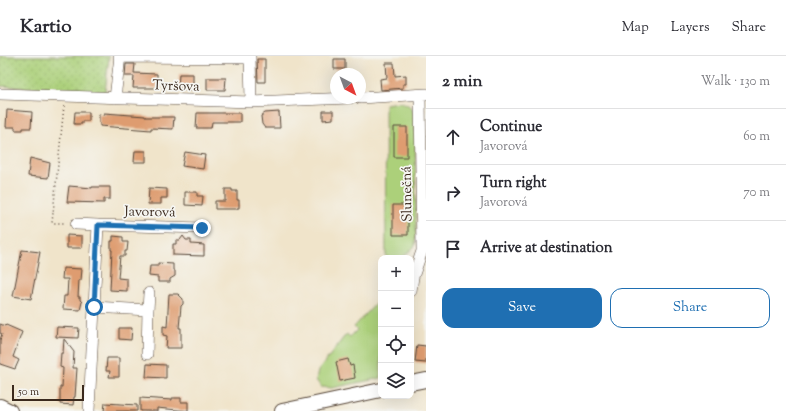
<!DOCTYPE html>
<html lang="en">
<head>
<meta charset="utf-8">
<style>
	body { margin:0; font-family:"Sorts Mill Goudy",serif; background:#f7f7f7; color:#2b2b33 }
	.controls { position:absolute; right:12px; bottom:12px; display:grid; overflow:hidden; border-radius:8px; box-shadow:0 4px 16px #0002 }
	.controls button { width:36px; height:36px; display:grid; place-items:center; padding:0; border:0; border-bottom:1px solid #e1e1e2; background:#fff; color:#2b2b33; font:20px sans-serif }
	.compass { position:absolute; left:330px; top:12px; width:36px; height:36px; border-radius:50%; background:#fff; box-shadow:0 4px 16px #0002; rotate:139deg }
	.scale { position:absolute; left:12px; bottom:10px; width:72px; box-sizing:border-box; padding-left:4px; border:2px solid #3b2a1e; border-top:0; font-size:11px; line-height:14px; white-space:nowrap; color:#3b2a1e; -webkit-text-stroke:3px #f6f6f2; paint-order:stroke }
	.stop { position:absolute; width:12px; height:12px; margin:-9px; border:3px solid #1f6fb2; border-radius:50%; background:#fff }
	.stop.end { background:#1f6fb2; border-color:#fff; box-shadow:0 1px 4px #0008 }
	.list { margin:0; padding:0; list-style:none }
	h2 { display:flex; justify-content:space-between; align-items:center; height:52px; margin:0; padding:0 16px; font-size:17px }
	h2 small { font-size:13px; font-weight:400; color:#7c7c81 }
	.list li { display:grid; grid-template-columns:26px 1fr auto; gap:12px; align-items:center; box-sizing:border-box; height:56px; padding:0 16px; border-top:1px solid #e1e1e2 }
	.list b { display:block; font-size:15px; white-space:nowrap }
	.list p { margin:0; font-size:13px; white-space:nowrap; color:#7c7c81 }
	.list em { font-size:13px; font-style:normal; color:#7c7c81 }
	.actions { display:flex; gap:8px; padding:12px 16px }
	.actions a { flex:1; padding:9px 0; border:1px solid #1f6fb2; border-radius:12px; text-align:center; font-size:14px; color:#1f6fb2 }
	.actions .main { background:#1f6fb2; color:#fff }
	.icon { flex:none; width:22px; height:22px; fill:none; stroke:currentColor; stroke-width:2; stroke-linecap:round; stroke-linejoin:round }
	.map { position:relative; flex:none; width:426px; height:355px; overflow:hidden }
	header { display:flex; align-items:center; gap:24px; box-sizing:border-box; height:56px; padding:0 20px; background:#fff; border-bottom:1px solid #e1e1e2 }
	header strong { font-size:19px }
	nav { display:flex; gap:22px; margin-inline-start:auto; font-size:14px }
	main { display:flex }
	aside { flex:1; background:#fff }
	.map>svg:first-child { display:block }
	.grass { fill:url(#grass-dots); stroke:#747d4c }
	.garden { fill:#acd07a; stroke:#747d4c }
	.building { fill:#de9c6f }
	.lines { fill:none; stroke-linecap:round; stroke-linejoin:round }
	.minor-casing { stroke:#564638; stroke-width:12 }
	.tertiary-casing { stroke:#564638; stroke-width:16 }
	.path { stroke:#564638; stroke-width:1.5; stroke-dasharray:1 3; stroke-linecap:butt }
	.minor { stroke:#fff; stroke-width:11 }
	.tertiary { stroke:#fff; stroke-width:14 }
	.route { stroke:#1f6fb2; stroke-width:5 }
	.labels { text-anchor:middle; stroke-width:3.5; stroke-linejoin:round; paint-order:stroke }
	.street-label { font-size:14px; fill:#3b2a1e; stroke:#f6f6f2 }
</style>
</head>
<body>
<header>
<strong>Kartio</strong>
<nav><a>Map</a><a>Layers</a><a>Share</a></nav>
</header>
<main>
<div class="map">
<svg width="426" height="355" viewBox="0 0 426 355">
	<defs>
		<pattern id="grass-dots" width="8" height="8" patternUnits="userSpaceOnUse"><rect width="8" height="8" fill="#acd07a"/><path d="M2 2h.1M6 6h.1" fill="none" stroke="#95b369" stroke-width="1.8" stroke-linecap="round"/></pattern>
	</defs>
	<rect width="100%" height="100%" fill="#f6f6f2"/>
	<filter id="ink" filterUnits="userSpaceOnUse"><feTurbulence type="fractalNoise" baseFrequency=".025" numOctaves="2"/><feDisplacementMap in="SourceGraphic" scale="8" xChannelSelector="R" yChannelSelector="G"/><feConvolveMatrix kernelMatrix="1 2 1 2 8 2 1 2 1" color-interpolation-filters="sRGB"/></filter>
	<filter id="wash" filterUnits="userSpaceOnUse"><feTurbulence type="fractalNoise" baseFrequency=".012" numOctaves="4" result="noise"/><feDisplacementMap in="SourceGraphic" scale="16" xChannelSelector="R" yChannelSelector="G"/><feGaussianBlur stdDeviation="0.9" result="paint"/><feColorMatrix in="noise" values="0 0 0 0 0 0 0 0 0 0 0 0 0 0 0 0 0 1.4 0 .05"/><feComposite in="paint" operator="in"/></filter>
	<g filter="url(#wash)">
		<rect width="100%" height="100%" fill="#f0e4ca"/>
		<!-- grass -->
		<path class="grass" d="M 0,0 L 109,0 L 105,37 L 0,30 Z"/>
		<!-- garden -->
		<path class="garden" d="M 400,46 C 409,48 412,51 415,60 L 416,175 L 415,190 L 402,202 L 386,202 L 385,48 Z
			M 381,242 L 381,322 L 332,332 L 321,331 L 316,324 L 318,315 L 344,281 L 347,278 L 350,281 L 357,274 L 354,271 Z"/>
		<g id="blocks">
			<!-- building -->
			<path class="building" d="M 257,3 L 265,3 L 265,26 L 258,26 Z
				M 334,3 L 345,3 L 345,13 L 334,13 Z
				M 386,7 L 394,7 L 395,20 L 406,19 L 406,28 L 403,28 L 403,32 L 381,34 L 380,23 L 387,22 Z
				M 126,8 L 135,8 L 134,17 L 157,18 L 157,32 L 133,32 L 134,20 L 125,20 Z
				M 179,18 L 193,18 L 193,34 L 178,33 Z
				M 207,22 L 226,22 L 225,34 L 207,34 Z
				M 7,54 L 32,56 L 31,72 L 23,72 L 23,74 L 15,74 L 15,71 L 6,71 Z
				M 323,55 L 333,55 L 333,63 L 323,64 Z
				M 75,56 L 89,56 L 89,65 L 82,65 L 82,68 L 74,68 Z
				M 279,56 L 280,72 L 265,72 L 262,68 L 261,60 L 265,57 Z
				M 104,57 L 145,60 L 145,61 L 174,61 L 173,73 L 151,72 L 151,74 L 100,70 L 100,67 L 99,67 L 99,58 L 104,59 Z
				M 197,57 L 240,57 L 240,66 L 212,66 L 211,72 L 196,72 Z
				M 394,71 L 407,71 L 407,101 L 394,101 Z
				M 135,95 L 146,95 L 146,106 L 134,106 Z
				M 185,96 L 205,99 L 203,113 L 182,110 Z
				M 30,102 L 50,107 L 48,122 L 28,120 Z
				M 69,130 L 92,132 L 92,131 L 110,131 L 110,143 L 104,143 L 104,147 L 67,146 Z
				M 149,132 L 167,133 L 167,142 L 161,142 L 161,148 L 148,148 Z
				M 225,133 L 232,133 L 232,135 L 237,135 L 237,144 L 239,144 L 239,152 L 237,152 L 237,153 L 215,153 L 215,145 L 225,145 Z
				M 185,136 L 197,136 L 197,140 L 203,140 L 202,150 L 185,149 Z
				M 393,149 L 408,149 L 408,179 L 393,179 Z
				M 67,179 L 82,180 L 82,192 L 67,192 Z
				M 113,180 L 123,181 L 123,186 L 128,186 L 127,195 L 125,195 L 125,200 L 120,200 L 118,222 L 127,223 L 127,235 L 110,234 L 112,194 L 111,194 L 111,185 L 113,185 Z
				M 183,180 L 186,184 L 191,184 L 191,188 L 204,189 L 204,200 L 173,199 L 173,188 L 176,188 L 176,184 L 180,184 Z
				M 22,194 L 40,196 L 31,243 L 13,240 Z
				M 158,207 L 173,208 L 173,214 L 175,215 L 175,220 L 170,223 L 170,226 L 158,226 L 158,221 L 149,220 L 150,210 L 158,210 Z
				M 63,212 L 82,213 L 81,224 L 79,224 L 78,241 L 80,241 L 80,244 L 82,246 L 80,254 L 63,253 L 64,240 L 67,240 L 68,223 L 62,223 Z
				M 169,238 L 178,238 L 183,243 L 183,248 L 181,250 L 179,272 L 181,272 L 181,292 L 166,292 L 167,280 L 163,279 L 163,270 L 167,271 Z
				M 0,268 L 5,270 L 6,269 L 22,276 L 13,301 L 19,304 L 15,313 L 0,308 L 0,284 L 2,278 L 0,277 Z
				M 57,271 L 79,272 L 78,282 L 56,281 Z
				M 119,272 L 132,272 L 131,284 L 119,283 Z
				M 64,283 L 74,296 L 73,312 L 77,312 L 75,341 L 74,341 L 73,349 L 60,348 L 60,331 L 62,331 L 63,312 L 60,311 L 61,297 L 63,297 Z
				M 417,289 L 426,290 L 426,307 L 415,306 Z
				M 107,302 L 119,302 L 119,321 L 109,321 L 110,315 L 106,315 Z
				M 348,303 L 350,310 L 353,309 L 355,322 L 340,325 L 336,306 Z
				M 147,308 L 166,309 L 166,322 L 146,321 Z
				M 140,342 L 172,344 L 172,342 L 181,342 L 181,346 L 188,346 L 188,355 L 157,352 L 157,355 L 140,355 Z
				M 105,347 L 137,349 L 137,355 L 104,355 Z"/>
		</g>
	</g>
	<g filter="url(#ink)">
		<use href="#blocks" fill-opacity="0" stroke="#564638" stroke-width="1"/>
		<g class="lines">
			<defs>
				<path id="minor" d="M 250,0 L 251,46
					M 119,1 L 250,2
					M 0,38 L 251,46 L 350,42
					M 115,42 L 120,0
					M 360,42 L 426,38
					M 76,168 L 98,169
					M 411,235 L 413,221 L 422,195 L 420,39
					M 94,251 L 148,254 L 147,298
					M 148,254 L 149,237
					M 89,355 L 98,169 L 202,172"/>
				<path id="tertiary" d="M 411,327 L 426,324
					M 0,350 L 10,355
					M 282,355 L 381,334"/>
			</defs>
			<!-- minor casing -->
			<use href="#minor" class="minor-casing"/>
			<!-- tertiary casing -->
			<use href="#tertiary" class="tertiary-casing"/>
			<!-- path -->
			<path class="path" d="M 64,50 L 52,167 L 66,167"/>
			<!-- minor -->
			<use href="#minor" class="minor"/>
			<!-- tertiary -->
			<use href="#tertiary" class="tertiary"/>
		</g>
	</g>
	<g class="lines" filter="url(#ink)">
		<!-- route -->
		<path class="route" d="M 94,251 L 98,169 L 202,172"/>
	</g>
	<g class="labels">
		<!-- street labels -->
		<g class="street-label">
			<text transform="translate(176 29) rotate(2)" y="5">Tyršova</text>
			<text transform="translate(406 138) rotate(-91)" y="5">Slunečná</text>
			<text transform="translate(150 155) rotate(1)" y="5">Javorová</text>
		</g>
	</g>
</svg>
<div class="controls">
<button>+</button>
<button>−</button>
<button><svg class="icon" aria-label="locate" viewBox="0 0 24 24"><circle cx="12" cy="12" r="6"/><path d="M12 2v4M12 18v4M2 12h4M18 12h4"/></svg></button>
<button><svg class="icon" aria-label="layers" viewBox="0 0 24 24"><path d="M12 4l9 5-9 5-9-5zM3 14l9 5 9-5"/></svg></button>
</div>
<svg class="compass" viewBox="-18 -18 36 36"><path d="M0-13l5 13h-10z" fill="#e53935"/><path d="M0 13l5-13h-10z" fill="#7c7c81"/></svg>
<div class="scale">50 m</div>
<div class="stop" style="left:94px;top:251px"></div>
<div class="stop end" style="left:202px;top:172px"></div>
</div>
<aside>
<h2>2 min<small>Walk · 130 m</small></h2>
<ul class="list">
<li><svg class="icon" aria-label="ahead" viewBox="0 0 24 24"><path d="M12 20V5M6 11l6-6 6 6"/></svg><div><b>Continue</b><p>Javorová</p></div><em>60 m</em></li>
<li><svg class="icon" aria-label="right" viewBox="0 0 24 24"><path d="M7 20v-9h11M14 6l5 5-5 5"/></svg><div><b>Turn right</b><p>Javorová</p></div><em>70 m</em></li>
<li><svg class="icon" aria-label="arrive" viewBox="0 0 24 24"><path d="M6 21V4h12l-3 4 3 4H6"/></svg><div><b>Arrive at destination</b></div></li>
</ul>
<div class="actions"><a class="main">Save</a><a>Share</a></div>
</aside>
</main>
</body>
</html>
